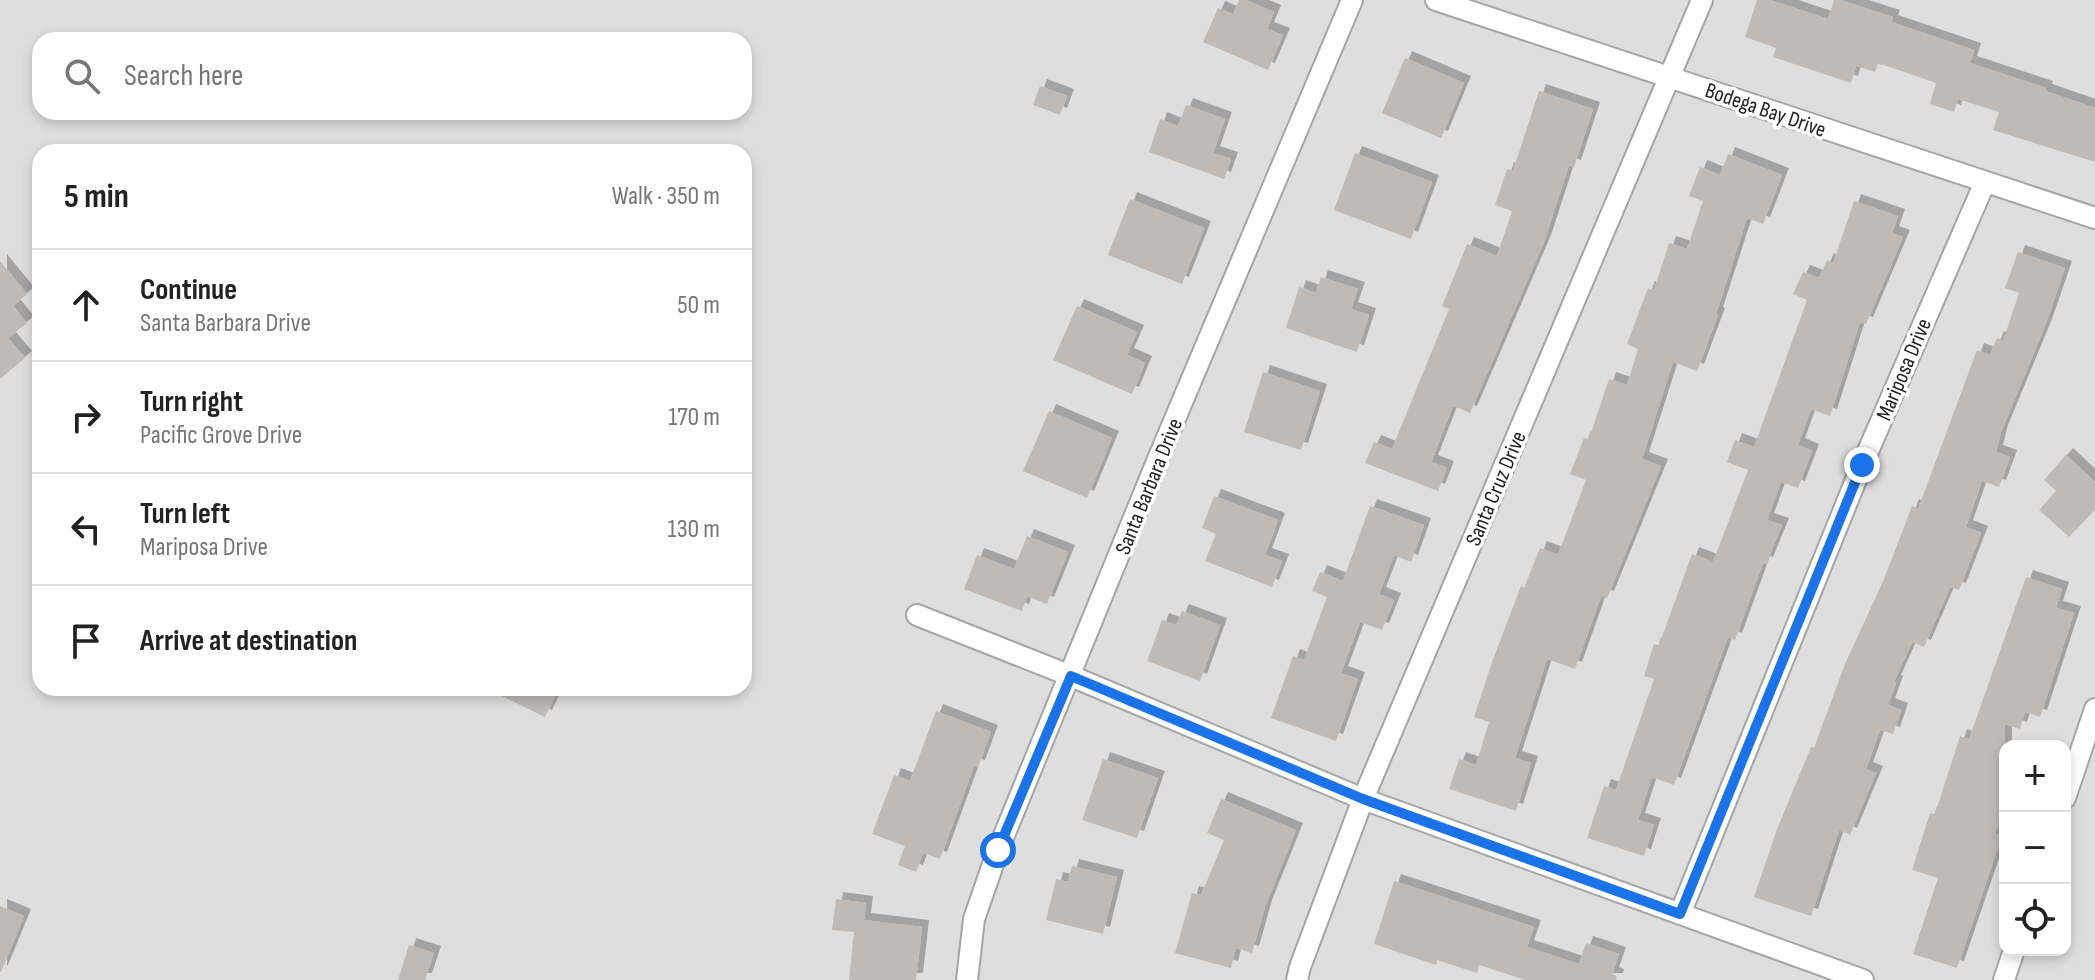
<!DOCTYPE html>
<html lang="en">
<head>
<meta charset="utf-8">
<style>
	body { margin:0; font-family:"Sofia Sans Condensed",sans-serif; background:#f6f6f6; color:#222 }
	.controls { position:absolute; right:24px; bottom:24px; display:grid; overflow:hidden; border-radius:16px; box-shadow:0 4px 12px #0003 }
	.controls button { width:72px; height:72px; display:grid; place-items:center; padding:0; border:0; border-bottom:2px solid #e0e0e0; background:#fff; color:#222; font:40px sans-serif }
	.stop { position:absolute; width:24px; height:24px; margin:-18px; border:6px solid #1a73e8; border-radius:50%; background:#fff }
	.stop.end { background:#1a73e8; border-color:#fff; box-shadow:0 2px 8px #0008 }
	.list { margin:0; padding:0; list-style:none }
	h2 { display:flex; justify-content:space-between; align-items:center; height:104px; margin:0; padding:0 32px; font-size:34px }
	h2 small { font-size:26px; font-weight:400; color:#767676 }
	.list li { display:grid; grid-template-columns:52px 1fr auto; gap:24px; align-items:center; box-sizing:border-box; height:112px; padding:0 32px; border-top:2px solid #e0e0e0 }
	.list b { display:block; font-size:30px; white-space:nowrap }
	.list p { margin:0; font-size:26px; white-space:nowrap; color:#767676 }
	.list em { font-size:26px; font-style:normal; color:#767676 }
	.icon { flex:none; width:44px; height:44px; fill:none; stroke:currentColor; stroke-width:2; stroke-linecap:round; stroke-linejoin:round }
	.map { position:relative; flex:none; width:2095px; height:980px; overflow:hidden }
	.search { position:absolute; background:#fff; box-shadow:0 4px 12px #0003; left:32px; top:32px; width:720px; height:88px; display:flex; align-items:center; gap:20px; box-sizing:border-box; padding:0 28px; border-radius:24px; color:#767676; font-size:30px }
	.panel { position:absolute; background:#fff; box-shadow:0 4px 12px #0003; left:32px; top:144px; width:720px; height:552px; border-radius:24px }
	.map>svg:first-child { display:block }
	.residential { fill:#dfdede; fill-rule:evenodd }
	.building { fill:#c1bab4; filter:url(#shadow) }
	.lines { fill:none; stroke-linecap:round; stroke-linejoin:round }
	.minor-casing { stroke:#a5a5a5; stroke-width:24 }
	.minor { stroke:#fff; stroke-width:20 }
	.route { stroke:#1a73e8; stroke-width:10 }
	.labels { text-anchor:middle; stroke-width:7; stroke-linejoin:round; paint-order:stroke }
	.street-label { font-size:22px; fill:#212121; stroke:#fff }
</style>
</head>
<body>
<div class="map">
<svg width="2095" height="980" viewBox="0 0 2095 980">
	<defs>
		<filter id="shadow"><feDropShadow dx="7" dy="-7" stdDeviation="0" flood-color="#0004"/></filter>
	</defs>
	<rect width="100%" height="100%" fill="#f1eee8"/>
	<!-- residential -->
	<path class="residential" d="M 0,0 L 2095,0 L 2095,980 L 0,980 ZM 40,40 L 744,40 L 744,112 L 40,112 ZM 40,152 L 744,152 L 744,688 L 40,688 ZM 2005,746 L 2065,746 L 2065,950 L 2005,950 Z"/>
	<!-- building -->
	<path class="building" d="M 1239,0 L 1246,0 L 1274,12 L 1267,29 L 1283,35 L 1268,70 L 1203,42 L 1218,8 L 1233,14 Z
		M 1757,0 L 1770,0 L 1828,19 L 1834,0 L 1840,0 L 1893,17 L 1891,22 L 1974,50 L 1970,63 L 2046,88 L 2045,91 L 2095,108 L 2095,162 L 1993,130 L 1999,112 L 1958,99 L 1954,112 L 1930,104 L 1936,83 L 1878,63 L 1875,72 L 1856,66 L 1851,83 L 1773,57 L 1776,48 L 1745,37 Z
		M 1405,58 L 1464,83 L 1441,138 L 1382,113 Z
		M 1040,86 L 1067,96 L 1060,115 L 1033,105 Z
		M 1539,91 L 1593,109 L 1574,167 L 1569,165 L 1544,242 L 1470,413 L 1453,406 L 1431,462 L 1447,468 L 1438,491 L 1365,463 L 1374,442 L 1392,449 L 1449,309 L 1442,306 L 1467,244 L 1497,256 L 1512,211 L 1495,205 L 1507,169 L 1513,171 Z
		M 1186,105 L 1225,119 L 1213,153 L 1231,159 L 1224,179 L 1149,152 L 1160,119 L 1178,126 Z
		M 1355,153 L 1432,182 L 1411,239 L 1334,210 Z
		M 1728,154 L 1782,175 L 1763,224 L 1747,218 L 1716,314 L 1718,315 L 1697,371 L 1673,362 L 1642,459 L 1661,466 L 1607,598 L 1601,596 L 1575,669 L 1547,659 L 1515,758 L 1531,763 L 1516,811 L 1449,789 L 1459,759 L 1476,765 L 1489,722 L 1474,717 L 1492,662 L 1521,586 L 1524,588 L 1540,548 L 1558,555 L 1586,480 L 1570,474 L 1584,438 L 1589,439 L 1609,379 L 1627,385 L 1638,349 L 1627,344 L 1648,288 L 1654,290 L 1669,243 L 1687,249 L 1703,201 L 1689,196 L 1700,167 L 1720,175 Z
		M 1130,199 L 1204,228 L 1182,284 L 1108,255 Z
		M 1854,201 L 1898,216 L 1892,233 L 1903,237 L 1866,324 L 1860,322 L 1830,416 L 1811,409 L 1798,445 L 1812,451 L 1798,488 L 1781,482 L 1767,520 L 1782,525 L 1766,564 L 1763,563 L 1735,640 L 1728,637 L 1674,785 L 1652,777 L 1638,820 L 1654,825 L 1644,856 L 1587,838 L 1604,786 L 1616,790 L 1654,679 L 1644,676 L 1654,644 L 1659,645 L 1692,554 L 1713,562 L 1748,470 L 1727,462 L 1735,440 L 1754,447 L 1807,300 L 1793,294 L 1803,272 L 1819,278 L 1827,260 L 1833,263 Z
		M 2018,252 L 2065,268 L 2045,326 L 2001,432 L 1996,452 L 2010,457 L 1999,487 L 1982,481 L 1966,527 L 1981,533 L 1959,590 L 1950,587 L 1924,647 L 1912,642 L 1894,682 L 1896,683 L 1888,705 L 1901,710 L 1893,734 L 1880,730 L 1866,769 L 1876,773 L 1850,835 L 1839,830 L 1811,916 L 1754,897 L 1777,829 L 1811,747 L 1814,748 L 1845,664 L 1884,579 L 1912,506 L 1918,509 L 1977,350 L 1990,355 L 1997,338 L 2003,341 L 2019,293 L 2005,288 Z
		M 0,261 L 27,294 L 13,306 L 27,323 L 8,338 L 25,358 L 0,379 Z
		M 1321,277 L 1358,289 L 1351,309 L 1369,315 L 1357,352 L 1286,328 L 1299,287 L 1316,293 Z
		M 1077,306 L 1137,332 L 1127,355 L 1145,363 L 1132,394 L 1053,360 Z
		M 1263,372 L 1320,391 L 1301,450 L 1244,432 Z
		M 1049,411 L 1112,438 L 1087,498 L 1023,471 Z
		M 2066,455 L 2095,482 L 2095,509 L 2069,537 L 2039,510 L 2056,491 L 2044,480 Z
		M 1214,496 L 1278,520 L 1265,555 L 1282,561 L 1272,587 L 1205,561 L 1216,534 L 1202,528 Z
		M 1370,506 L 1424,525 L 1411,562 L 1394,555 L 1379,594 L 1394,600 L 1382,630 L 1360,622 L 1341,673 L 1358,679 L 1336,741 L 1271,718 L 1293,656 L 1304,660 L 1327,597 L 1312,591 L 1320,572 L 1343,581 Z
		M 1027,536 L 1068,552 L 1047,604 L 1027,596 L 1022,611 L 964,589 L 977,555 L 1014,569 Z
		M 2026,577 L 2062,589 L 2056,608 L 2074,613 L 2040,717 L 2025,712 L 2020,729 L 2005,724 L 2005,804 L 1995,834 L 2002,836 L 1957,968 L 1913,954 L 1938,878 L 1912,870 L 1930,813 L 1935,814 L 1960,736 L 1969,739 Z
		M 1182,611 L 1220,625 L 1200,681 L 1147,661 L 1162,620 L 1176,625 Z
		M 485,688 L 559,688 L 545,717 Z
		M 936,711 L 991,732 L 978,767 L 974,766 L 940,859 L 923,853 L 916,872 L 898,865 L 905,846 L 872,834 L 894,775 L 910,781 Z
		M 1103,759 L 1158,778 L 1137,838 L 1082,820 Z
		M 1221,799 L 1296,830 L 1265,907 L 1252,953 L 1236,948 L 1231,968 L 1175,953 L 1192,893 L 1201,895 L 1224,840 L 1207,833 Z
		M 1072,866 L 1117,877 L 1103,934 L 1046,920 L 1056,879 L 1068,882 Z
		M 1394,881 L 1534,927 L 1527,947 L 1579,964 L 1586,943 L 1619,954 L 1612,974 L 1617,976 L 1616,980 L 1525,980 L 1479,965 L 1477,973 L 1437,960 L 1436,965 L 1374,944 Z
		M 836,899 L 866,903 L 864,920 L 922,927 L 916,980 L 849,980 L 854,932 L 832,930 Z
		M 0,906 L 24,916 L 1,972 L 0,972 Z
		M 409,945 L 434,953 L 425,980 L 398,980 Z"/>
	<g class="lines">
		<defs>
			<path id="minor" d="M 1436,0 L 2095,218
				M 917,615 L 1071,676 L 1363,799 L 1863,980
				M 2065,798 L 2095,709
				M 1680,914 L 1862,465 L 1985,182
				M 967,980 L 974,919 L 998,850 L 1158,459 L 1352,0
				M 1297,980 L 1300,967 L 1363,799 L 1702,0
				M 2004,980 L 2014,950"/>
		</defs>
		<!-- minor casing -->
		<use href="#minor" class="minor-casing"/>
		<!-- minor -->
		<use href="#minor" class="minor"/>
	</g>
	<g class="lines">
		<!-- route -->
		<path class="route" d="M 998,850 L 1071,676 L 1363,799 L 1680,914 L 1862,465"/>
	</g>
	<g class="labels">
		<!-- street labels -->
		<g class="street-label">
			<text transform="translate(1766 109) rotate(19)" y="8">Bodega Bay Drive</text>
			<text transform="translate(1903 369) rotate(-67)" y="8">Mariposa Drive</text>
			<text transform="translate(1148 486) rotate(-68)" y="8">Santa Barbara Drive</text>
			<text transform="translate(1495 488) rotate(-67)" y="8">Santa Cruz Drive</text>
		</g>
	</g>
</svg>
<div class="controls">
<button>+</button>
<button>−</button>
<button><svg class="icon" aria-label="locate" viewBox="0 0 24 24"><circle cx="12" cy="12" r="6"/><path d="M12 2v4M12 18v4M2 12h4M18 12h4"/></svg></button>
</div>
<div class="stop" style="left:998px;top:850px"></div>
<div class="stop end" style="left:1862px;top:465px"></div>
<div class="search"><svg class="icon" aria-label="search" viewBox="0 0 24 24"><circle cx="10" cy="10" r="6"/><path d="M15 15l6 6"/></svg>Search here</div>
<section class="panel">
<h2>5 min<small>Walk · 350 m</small></h2>
<ul class="list">
<li><svg class="icon" aria-label="ahead" viewBox="0 0 24 24"><path d="M12 20V5M6 11l6-6 6 6"/></svg><div><b>Continue</b><p>Santa Barbara Drive</p></div><em>50 m</em></li>
<li><svg class="icon" aria-label="right" viewBox="0 0 24 24"><path d="M7 20v-9h11M14 6l5 5-5 5"/></svg><div><b>Turn right</b><p>Pacific Grove Drive</p></div><em>170 m</em></li>
<li><svg class="icon" aria-label="left" viewBox="0 0 24 24"><path d="M17 20v-9H6M10 6l-5 5 5 5"/></svg><div><b>Turn left</b><p>Mariposa Drive</p></div><em>130 m</em></li>
<li><svg class="icon" aria-label="arrive" viewBox="0 0 24 24"><path d="M6 21V4h12l-3 4 3 4H6"/></svg><div><b>Arrive at destination</b></div></li>
</ul>
</section>
</div>
</body>
</html>
